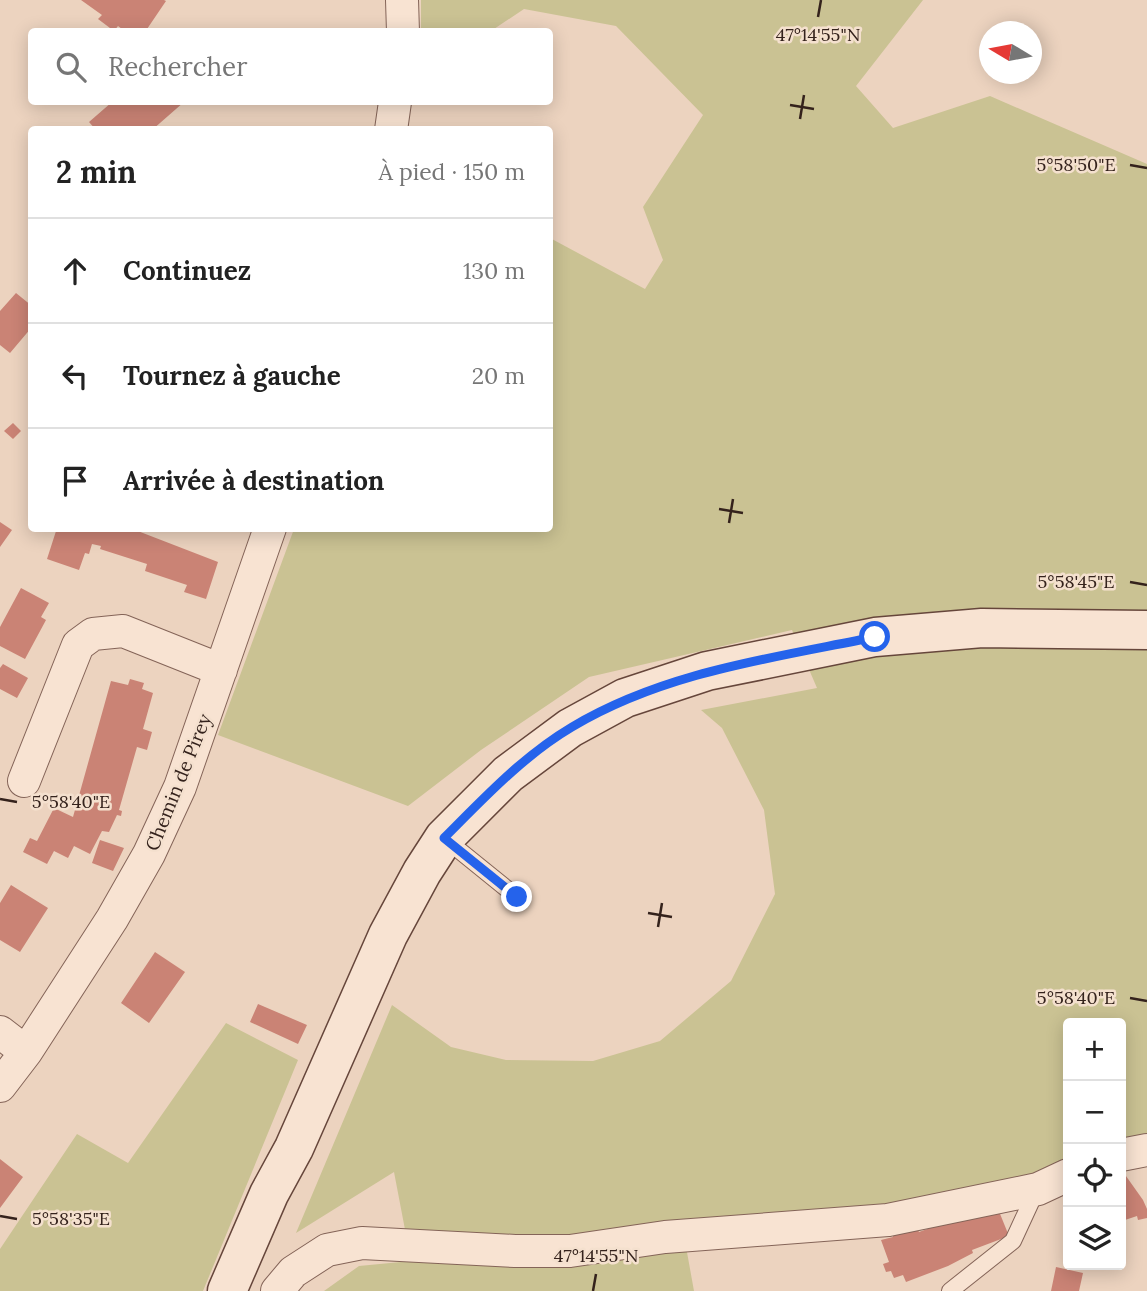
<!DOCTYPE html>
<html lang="fr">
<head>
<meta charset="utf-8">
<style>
	body { margin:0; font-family:Lora,serif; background:#f2f2f2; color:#222 }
	.controls { position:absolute; right:21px; bottom:21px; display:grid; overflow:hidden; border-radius:7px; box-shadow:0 4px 18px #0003 }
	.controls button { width:63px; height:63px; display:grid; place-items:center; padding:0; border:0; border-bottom:2px solid #e0e0e0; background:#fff; color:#222; font:35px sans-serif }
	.compass { position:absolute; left:979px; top:21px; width:63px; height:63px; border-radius:50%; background:#fff; box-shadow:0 4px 18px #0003; rotate:280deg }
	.stop { position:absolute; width:21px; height:21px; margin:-16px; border:5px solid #2563eb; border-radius:50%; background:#fff }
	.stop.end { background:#2563eb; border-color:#fff; box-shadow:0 2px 7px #0008 }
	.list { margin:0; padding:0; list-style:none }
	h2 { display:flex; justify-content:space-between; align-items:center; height:91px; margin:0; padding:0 28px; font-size:30px }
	h2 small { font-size:23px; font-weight:400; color:#767676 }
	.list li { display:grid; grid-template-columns:46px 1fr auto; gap:21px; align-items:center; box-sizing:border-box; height:105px; padding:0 28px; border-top:2px solid #e0e0e0 }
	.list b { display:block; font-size:26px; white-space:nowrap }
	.list em { font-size:23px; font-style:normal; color:#767676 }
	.icon { flex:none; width:38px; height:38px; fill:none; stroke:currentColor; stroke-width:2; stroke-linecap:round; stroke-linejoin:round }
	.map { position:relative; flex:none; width:1147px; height:1291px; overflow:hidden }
	.search { position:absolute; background:#fff; box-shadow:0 4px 18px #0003; left:28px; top:28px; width:525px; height:77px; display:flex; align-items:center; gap:18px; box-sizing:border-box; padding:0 24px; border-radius:7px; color:#767676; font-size:26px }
	.panel { position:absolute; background:#fff; box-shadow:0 4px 18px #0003; left:28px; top:126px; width:525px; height:406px; border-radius:7px }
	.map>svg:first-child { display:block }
	.green { fill:#cac293 }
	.building { fill:#ca8375 }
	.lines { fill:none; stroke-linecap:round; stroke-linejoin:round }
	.lane-casing { stroke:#846458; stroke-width:18 }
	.street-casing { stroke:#846458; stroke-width:34 }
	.secondary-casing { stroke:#66463b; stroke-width:41 }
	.lane { stroke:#f8e3d2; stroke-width:16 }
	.street { stroke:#f8e3d2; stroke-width:32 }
	.secondary { stroke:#f8e3d2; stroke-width:38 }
	.route { stroke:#2563eb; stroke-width:9 }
	.ticks { fill:none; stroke:#34221c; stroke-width:2.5 }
	.labels { text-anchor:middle; stroke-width:5; stroke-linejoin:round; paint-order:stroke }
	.street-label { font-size:19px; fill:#34221c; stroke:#f4e0ce }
	.ticks-label { font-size:18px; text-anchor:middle; fill:#34221c; stroke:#f4e0ce; stroke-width:5; stroke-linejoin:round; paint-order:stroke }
</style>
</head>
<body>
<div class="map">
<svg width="1147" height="1291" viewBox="0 0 1147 1291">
	<rect width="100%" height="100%" fill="#ecd3bf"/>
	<!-- green -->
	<path class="green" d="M 421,0 L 923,0 L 856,86 L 893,128 L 990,96 L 1147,164 L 1147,1136 L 1121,1142 L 1121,1023 L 1068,1023 L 1068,1163 L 1041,1175 L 874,1213 L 683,1230 L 694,1291 L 324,1291 L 359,1266 L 411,1261 L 394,1172 L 296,1233 L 392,1005 L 451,1047 L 506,1060 L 593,1061 L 660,1041 L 731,981 L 775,894 L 764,810 L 722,728 L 701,710 L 817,688 L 792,630 L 589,677 L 481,750 L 408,806 L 218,735 L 294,529 L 550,528 L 550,238 L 645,289 L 663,260 L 643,207 L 703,115 L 616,26 L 524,9 L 491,31 L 421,31 Z
		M 226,1023 L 298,1060 L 203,1291 L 0,1291 L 0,1249 L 77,1134 L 128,1163 Z"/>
	<!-- building -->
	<path class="building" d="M 81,0 L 164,0 L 166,1 L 145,32 L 126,32 L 118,26 L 114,31 L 98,19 L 102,15 Z
		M 112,102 L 184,102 L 152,130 L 96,130 L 89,122 Z
		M 16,293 L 32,306 L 32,327 L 10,353 L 0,345 L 0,311 Z
		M 13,423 L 21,431 L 13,439 L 4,431 Z
		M 0,522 L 12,530 L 0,547 Z
		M 57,528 L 130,528 L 218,562 L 206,599 L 184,592 L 187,585 L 145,571 L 147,564 L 100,549 L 101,546 L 92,544 L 89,554 L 85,553 L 79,570 L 47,559 Z
		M 21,588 L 49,603 L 41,617 L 46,620 L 25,659 L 0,646 L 0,627 Z
		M 3,664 L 28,678 L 17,698 L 0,689 L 0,668 Z
		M 130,679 L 144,683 L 142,689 L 153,693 L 143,729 L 152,732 L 147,750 L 137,747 L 119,810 L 122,811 L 121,816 L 117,815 L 109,832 L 102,831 L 90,854 L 74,846 L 68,858 L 54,851 L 47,864 L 23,852 L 30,838 L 37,841 L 54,808 L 73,817 L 111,681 L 128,685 Z
		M 100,840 L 124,848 L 113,871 L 92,863 Z
		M 11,885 L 48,908 L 20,952 L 0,940 L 0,903 Z
		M 155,952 L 185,972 L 149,1023 L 121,1003 Z
		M 258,1004 L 307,1025 L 298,1044 L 250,1022 Z
		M 0,1159 L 23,1177 L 0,1208 Z
		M 1121,1169 L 1143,1200 L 1147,1209 L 1147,1218 L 1138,1220 L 1137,1216 L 1125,1220 L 1121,1215 Z
		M 996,1204 L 1009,1236 L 972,1250 L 973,1253 L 948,1266 L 906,1282 L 903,1275 L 894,1278 L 891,1271 L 886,1272 L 883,1264 L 889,1262 L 881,1240 L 893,1237 L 893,1234 L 918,1230 L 919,1232 Z
		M 1056,1267 L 1083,1273 L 1079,1291 L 1051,1291 Z"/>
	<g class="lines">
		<defs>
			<path id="lane" d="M 444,838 L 517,897
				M 950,1291 L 1013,1241 L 1037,1189"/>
			<path id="street" d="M 402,0 L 403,32
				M 391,130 L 395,102
				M 24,781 L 78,645 L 93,634 L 123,631 L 221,670
				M 0,1032 L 26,1052
				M 0,1086 L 26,1052 L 112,919 L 149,854 L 180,787 L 270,528
				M 1121,1155 L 1147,1150
				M 277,1291 L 293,1272 L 327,1250 L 362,1243 L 515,1251 L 570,1251 L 665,1237 L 888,1220 L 1038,1189 L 1068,1175"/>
			<path id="secondary" d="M 227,1291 L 269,1194 L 294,1148 L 388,935 L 422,872 L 444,838 L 508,774 L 570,728 L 625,698 L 707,671 L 875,637 L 982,628 L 1147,630"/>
		</defs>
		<!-- lane casing -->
		<use href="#lane" class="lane-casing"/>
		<!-- street casing -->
		<use href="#street" class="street-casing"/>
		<!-- secondary casing -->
		<use href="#secondary" class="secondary-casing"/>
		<!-- lane -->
		<use href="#lane" class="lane"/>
		<!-- street -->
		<use href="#street" class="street"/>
		<!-- secondary -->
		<use href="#secondary" class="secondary"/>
	</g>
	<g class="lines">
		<!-- route -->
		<path class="route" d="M 517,897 L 444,838 C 484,798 523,756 572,727 C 664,672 772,658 875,637"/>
	</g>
	<!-- ticks -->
	<path class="ticks" d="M 818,17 L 821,0M 790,105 L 814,109M 800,119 L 804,95M 1130,165 L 1147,168M 719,509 L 743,513M 729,523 L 733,499M 1130,582 L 1147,585M 0,799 L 17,802M 648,913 L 672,917M 658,927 L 662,903M 1130,998 L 1147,1001M 0,1216 L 17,1219M 593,1291 L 596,1274"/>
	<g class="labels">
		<!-- street labels -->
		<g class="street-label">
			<text transform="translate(178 782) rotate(-68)" y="7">Chemin de Pirey</text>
		</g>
	</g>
	<g class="ticks-label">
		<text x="818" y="41">47°14'55"N</text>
		<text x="1076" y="171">5°58'50"E</text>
		<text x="1076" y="588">5°58'45"E</text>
		<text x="71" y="808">5°58'40"E</text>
		<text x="1076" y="1004">5°58'40"E</text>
		<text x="71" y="1225">5°58'35"E</text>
		<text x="596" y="1262">47°14'55"N</text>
	</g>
</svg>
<div class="controls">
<button>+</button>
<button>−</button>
<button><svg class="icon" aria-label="locate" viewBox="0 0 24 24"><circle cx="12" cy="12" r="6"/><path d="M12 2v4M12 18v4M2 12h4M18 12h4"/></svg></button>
<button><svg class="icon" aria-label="layers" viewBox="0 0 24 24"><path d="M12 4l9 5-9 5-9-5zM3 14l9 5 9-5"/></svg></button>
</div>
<svg class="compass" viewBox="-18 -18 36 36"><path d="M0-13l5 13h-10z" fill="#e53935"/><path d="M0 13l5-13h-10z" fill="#767676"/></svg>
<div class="stop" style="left:875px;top:637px"></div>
<div class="stop end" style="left:517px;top:897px"></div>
<div class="search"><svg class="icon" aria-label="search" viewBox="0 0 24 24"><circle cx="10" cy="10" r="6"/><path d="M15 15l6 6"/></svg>Rechercher</div>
<section class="panel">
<h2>2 min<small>À pied · 150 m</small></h2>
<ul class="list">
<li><svg class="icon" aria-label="ahead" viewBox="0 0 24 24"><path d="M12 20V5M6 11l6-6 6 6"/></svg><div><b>Continuez</b></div><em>130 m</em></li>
<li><svg class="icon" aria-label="left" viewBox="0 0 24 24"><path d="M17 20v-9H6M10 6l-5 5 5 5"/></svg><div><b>Tournez à gauche</b></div><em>20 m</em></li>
<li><svg class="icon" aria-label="arrive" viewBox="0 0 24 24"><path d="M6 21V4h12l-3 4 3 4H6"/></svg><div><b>Arrivée à destination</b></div></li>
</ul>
</section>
</div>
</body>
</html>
